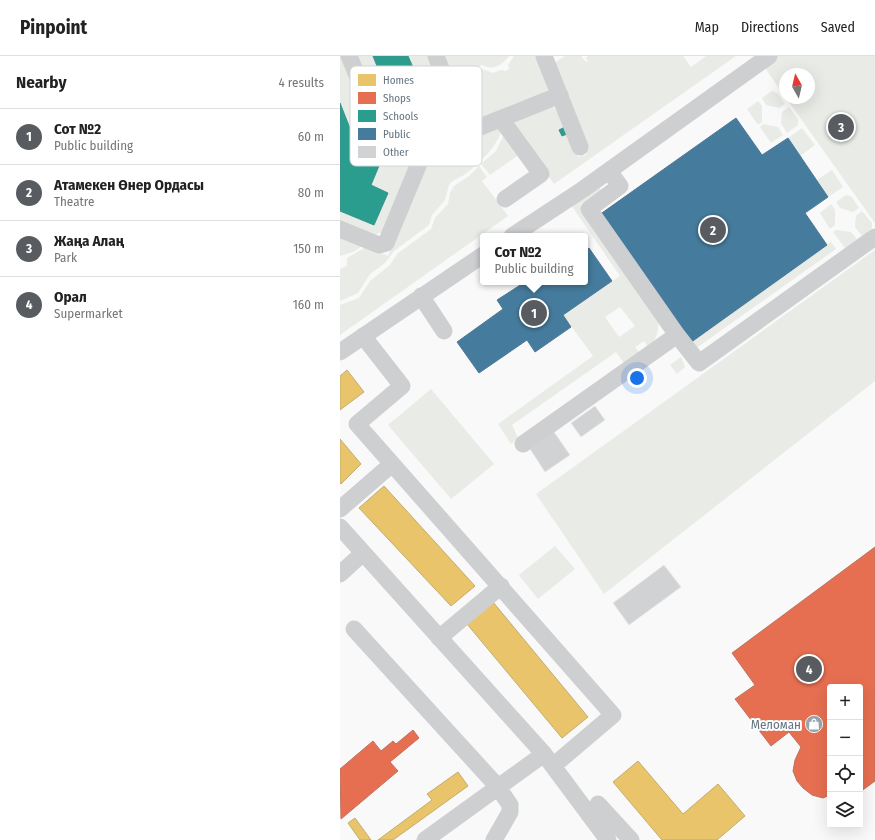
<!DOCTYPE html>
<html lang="en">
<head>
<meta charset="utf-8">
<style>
	body { margin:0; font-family:"Fira Sans Condensed",sans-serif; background:#f6f6f6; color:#222 }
	.controls { position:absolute; right:12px; bottom:12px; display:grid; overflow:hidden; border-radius:4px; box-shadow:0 4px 16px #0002 }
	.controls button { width:36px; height:36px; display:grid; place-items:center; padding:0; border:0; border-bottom:1px solid #e0e0e0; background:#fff; color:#222; font:20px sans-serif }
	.compass { position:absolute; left:439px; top:12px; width:36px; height:36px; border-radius:50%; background:#fff; box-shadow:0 4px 16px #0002; rotate:352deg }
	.you { position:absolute; left:297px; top:322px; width:14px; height:14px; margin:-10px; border:3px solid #fff; border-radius:50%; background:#1a73e8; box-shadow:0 0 0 6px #1a73e833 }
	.badge { display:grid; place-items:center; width:26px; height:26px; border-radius:50%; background:#585c60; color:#fff; font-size:13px; font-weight:700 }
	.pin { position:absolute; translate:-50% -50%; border:2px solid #fff; box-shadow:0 1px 4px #0006 }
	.popup { position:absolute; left:140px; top:177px; width:108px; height:52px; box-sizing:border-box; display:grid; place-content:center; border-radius:4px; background:#fff; filter:drop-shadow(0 1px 3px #0005); font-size:13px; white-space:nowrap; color:#767676 }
	.popup b { font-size:15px; color:#222 }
	.popup::after { content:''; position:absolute; left:50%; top:100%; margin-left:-8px; border:8px solid transparent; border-top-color:#fff }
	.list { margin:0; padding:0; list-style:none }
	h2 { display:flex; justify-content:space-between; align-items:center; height:52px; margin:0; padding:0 16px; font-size:17px }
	h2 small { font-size:13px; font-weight:400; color:#767676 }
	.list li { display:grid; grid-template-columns:26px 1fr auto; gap:12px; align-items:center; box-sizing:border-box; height:56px; padding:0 16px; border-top:1px solid #e0e0e0 }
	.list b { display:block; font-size:15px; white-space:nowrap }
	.list p { margin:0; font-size:13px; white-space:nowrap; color:#767676 }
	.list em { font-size:13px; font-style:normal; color:#767676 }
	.icon { flex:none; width:22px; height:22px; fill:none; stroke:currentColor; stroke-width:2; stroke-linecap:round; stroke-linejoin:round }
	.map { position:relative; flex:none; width:535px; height:784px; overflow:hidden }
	header { display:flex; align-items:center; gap:24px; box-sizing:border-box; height:56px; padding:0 20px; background:#fff; border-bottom:1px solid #e0e0e0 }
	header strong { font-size:19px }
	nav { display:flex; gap:22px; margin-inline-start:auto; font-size:14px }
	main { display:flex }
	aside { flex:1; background:#fff }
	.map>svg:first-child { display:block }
	.green { fill:#e8ebe6; fill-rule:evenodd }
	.homes { fill:#e9c46a; stroke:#c1ad72 }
	.shops { fill:#e76f51; stroke:#c07160 }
	.schools { fill:#2a9d8f; stroke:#3c918b }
	.public { fill:#457b9d; stroke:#4f7a95 }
	.building { fill:#d0d2d3; stroke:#e8e8e8 }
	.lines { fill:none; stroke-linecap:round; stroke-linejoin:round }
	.minor { stroke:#cecfd0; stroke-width:17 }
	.labels { text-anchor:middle; stroke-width:4; stroke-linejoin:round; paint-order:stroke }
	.poi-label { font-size:13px; fill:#657683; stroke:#fff; text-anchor:end }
	.key { fill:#fff; stroke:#d1d6da; stroke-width:1 }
	.key-label { font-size:11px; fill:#657683 }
</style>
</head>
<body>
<header>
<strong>Pinpoint</strong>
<nav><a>Map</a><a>Directions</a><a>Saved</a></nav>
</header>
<main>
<aside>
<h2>Nearby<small>4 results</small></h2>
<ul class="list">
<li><span class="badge">1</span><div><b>Сот №2</b><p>Public building</p></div><em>60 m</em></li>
<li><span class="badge">2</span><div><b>Атамекен Өнер Ордасы</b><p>Theatre</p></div><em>80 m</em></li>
<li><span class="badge">3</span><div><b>Жаңа Алаң</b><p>Park</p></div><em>150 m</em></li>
<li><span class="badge">4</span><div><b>Орал</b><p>Supermarket</p></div><em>160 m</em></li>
</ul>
</aside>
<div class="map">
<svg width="535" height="784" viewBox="0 0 535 784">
	<rect width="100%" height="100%" fill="#f9f9f9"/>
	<!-- green -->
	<path class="green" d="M 0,0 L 3,0 L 30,66 L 11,74 L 0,47 Z
		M 16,0 L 33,0 L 48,41 L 40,43 L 34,41 Z
		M 68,0 L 89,0 L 96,19 L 80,28 Z
		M 104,0 L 169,0 C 162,9 154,15 142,9 L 114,25 Z
		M 174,0 L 196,0 L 208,32 L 207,36 L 86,84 C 72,80 57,70 60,53 L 80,44 L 95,54 L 122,43 L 116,28 L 142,13 L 153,17 L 161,14 L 165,15 L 169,13 L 168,9 Z
		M 225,0 L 241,0 L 246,6 L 248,5 L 246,2 L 248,0 L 343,0 L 351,11 L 366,0 L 396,0 L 214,128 L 169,66 L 213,51 L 216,53 L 225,71 L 219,74 L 221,80 L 227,78 L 238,101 L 246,99 L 247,93 L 214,7 Z
		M 435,0 L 535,0 L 535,167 L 446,42 L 469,42 L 469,18 L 445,18 L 445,41 L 423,9 Z
		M 432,35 L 437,37 L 445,48 L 439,52 L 426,49 L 422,42 Z
		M 418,45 L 422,50 L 422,66 L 418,69 L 407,53 Z
		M 449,51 L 458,63 L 458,69 L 447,77 L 441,67 L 442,56 Z
		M 423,68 L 438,71 L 443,79 L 431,87 L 420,71 Z
		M 159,71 L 162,74 C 156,92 139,108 124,119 C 119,122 112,124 109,129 L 105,144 L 92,159 L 89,169 L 54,195 L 45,207 L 30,218 L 18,237 L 0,245 L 0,213 L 7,210 L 7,202 L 26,191 L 48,200 L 90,101 Z
		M 462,72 L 475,89 L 460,100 L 448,82 Z
		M 35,78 L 52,86 L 47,95 L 22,83 Z
		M 164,78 L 180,98 L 150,119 L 141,108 L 156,95 Z
		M 55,88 L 74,98 L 42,176 L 35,179 L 0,166 L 0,155 L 34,169 L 48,137 L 31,129 L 42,101 L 48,103 Z
		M 139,110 L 147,121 L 142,125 L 168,160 L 0,279 L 0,249 L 19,242 L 30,225 L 50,209 L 57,198 L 91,173 L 95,162 L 108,148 L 110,137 L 114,130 L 129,120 Z
		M 492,114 L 503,131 L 488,141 L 477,124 Z
		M 258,129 L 261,134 L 240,149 L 315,255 C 321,268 319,282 308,291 L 304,285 L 295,291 L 299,296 L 284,307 L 276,296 L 172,369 L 178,382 L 171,388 L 158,368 L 253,300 L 223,259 L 280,220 L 231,149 ZM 280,251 L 295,270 L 279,281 L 265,261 Z
		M 506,139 L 511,140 L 519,152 L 513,156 L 500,152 L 496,146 Z
		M 491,148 L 495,154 L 495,169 L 490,173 L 480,157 Z
		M 522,155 L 532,167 L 532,172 L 522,180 L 515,171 L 516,160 Z
		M 496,174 L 511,176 L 517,183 L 505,192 L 493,176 Z
		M 0,180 L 22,190 L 13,196 L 0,200 Z
		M 491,186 L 496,193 L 355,293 L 350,287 Z
		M 535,194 L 535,325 L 264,538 L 196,438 Z
		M 341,301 L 345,311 L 337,318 L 330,309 Z
		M 91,333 L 154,408 L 111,443 L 48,369 Z
		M 215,490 L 235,513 L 198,543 L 179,519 Z"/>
	<!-- homes -->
	<path class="homes" d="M 7,314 L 24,336 L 0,354 L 0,320 Z
		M 0,383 L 21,408 L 1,428 L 0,427 Z
		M 44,430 L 135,530 L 111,550 L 19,452 Z
		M 153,546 L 248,661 L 222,682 L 127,568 Z
		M 298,705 L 343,758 L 378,728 L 405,760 L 377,784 L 322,784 L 273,726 Z
		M 118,716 L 128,730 L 53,784 L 38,784 L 92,744 L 87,738 Z
		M 15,762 L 31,784 L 20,784 L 8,767 Z"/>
	<!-- shops -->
	<path class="shops" d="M 535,491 L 535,725 L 520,736 L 520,631 L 490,631 L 490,739 L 483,742 L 472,739 L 463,732 L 457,725 L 453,715 L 455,704 L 461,691 L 449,676 L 431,690 L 395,643 L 415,629 L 392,597 Z
		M 73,674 L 79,682 L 50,706 L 58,715 L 1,763 L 0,713 L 33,685 L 41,695 L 53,685 L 56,688 Z"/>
	<!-- schools -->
	<path class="schools" d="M 33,0 L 68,0 L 78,23 L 47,35 Z
		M 0,47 L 13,80 L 46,93 L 31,129 L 48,137 L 34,169 L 0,155 Z
		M 225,71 L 227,78 L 222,80 L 219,74 Z"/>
	<!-- public -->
	<path class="public" d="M 396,62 L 422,99 L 448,82 L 488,141 L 465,157 L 487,189 L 350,287 L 259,159 Z
		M 249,192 L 272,225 L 223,259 L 231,271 L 195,296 L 187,284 L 139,317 L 117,286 L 163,253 L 157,244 L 185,226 L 245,226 L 245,195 Z"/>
	<!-- building -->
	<path class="building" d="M 255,350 L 265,364 L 241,381 L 231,367 Z
		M 214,376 L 230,399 L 205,416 L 190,393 Z
		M 324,509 L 341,531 L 289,569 L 273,547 Z"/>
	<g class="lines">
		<!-- minor -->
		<path class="minor" d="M 9,0 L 39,71 L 85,93
			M 204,0 L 240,91
			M 32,56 L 105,26 L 105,23 L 96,0
			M 161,63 L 201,118 L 165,143
			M 269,115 L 280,130 L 249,153 L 337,279 L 359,307 L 535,181
			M 0,173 L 39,189 L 46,187 L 85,93 L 220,39
			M 172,180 L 242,134 L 429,0
			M 81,240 L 104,275
			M 23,280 L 62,330 L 17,368 L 273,659 L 213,710
			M 0,296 L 143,199
			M 183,388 L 337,279
			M 0,453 L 52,408
			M 0,471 L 204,698 L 268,784
			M 0,518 L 23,497
			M 14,573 L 158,731 L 170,749 L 170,756 L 154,784
			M 99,582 L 161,530
			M 258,748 L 291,784
			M 85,784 L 204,698"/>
	</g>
	<!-- icons -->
	<defs>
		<symbol id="shop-disc" viewBox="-11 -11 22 22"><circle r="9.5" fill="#99a4ac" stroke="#fff"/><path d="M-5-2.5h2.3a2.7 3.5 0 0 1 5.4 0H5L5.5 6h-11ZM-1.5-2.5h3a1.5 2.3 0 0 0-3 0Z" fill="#fff"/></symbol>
	</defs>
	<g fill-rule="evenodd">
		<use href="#shop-disc" x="464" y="658" width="20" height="20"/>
	</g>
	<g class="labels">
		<!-- poi labels -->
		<g class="poi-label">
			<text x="461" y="673">Меломан</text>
		</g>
	</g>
	<!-- legend -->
	<rect x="10" y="10" width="132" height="100" rx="6" class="key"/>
	<rect x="18" y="18" width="18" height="12" fill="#e9c46a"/>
	<rect x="18" y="36" width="18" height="12" fill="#e76f51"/>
	<rect x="18" y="54" width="18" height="12" fill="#2a9d8f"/>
	<rect x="18" y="72" width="18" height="12" fill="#457b9d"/>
	<rect x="18" y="90" width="18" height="12" fill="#d0d2d3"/>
	<g class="key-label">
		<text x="43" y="28">Homes</text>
		<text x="43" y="46">Shops</text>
		<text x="43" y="64">Schools</text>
		<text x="43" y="82">Public</text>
		<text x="43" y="100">Other</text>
	</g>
</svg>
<div class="controls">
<button>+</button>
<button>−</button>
<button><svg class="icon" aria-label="locate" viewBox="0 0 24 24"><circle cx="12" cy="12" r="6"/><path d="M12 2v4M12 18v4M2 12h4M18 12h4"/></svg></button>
<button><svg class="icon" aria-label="layers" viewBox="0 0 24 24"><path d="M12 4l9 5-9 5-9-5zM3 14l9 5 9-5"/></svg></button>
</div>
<svg class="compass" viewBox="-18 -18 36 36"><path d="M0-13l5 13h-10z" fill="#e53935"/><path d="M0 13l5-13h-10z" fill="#767676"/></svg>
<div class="you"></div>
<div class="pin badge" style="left:194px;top:257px">1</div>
<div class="popup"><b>Сот №2</b>Public building</div>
<div class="pin badge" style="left:373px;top:174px">2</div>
<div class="pin badge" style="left:501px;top:71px">3</div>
<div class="pin badge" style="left:469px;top:613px">4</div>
</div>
</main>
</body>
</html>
